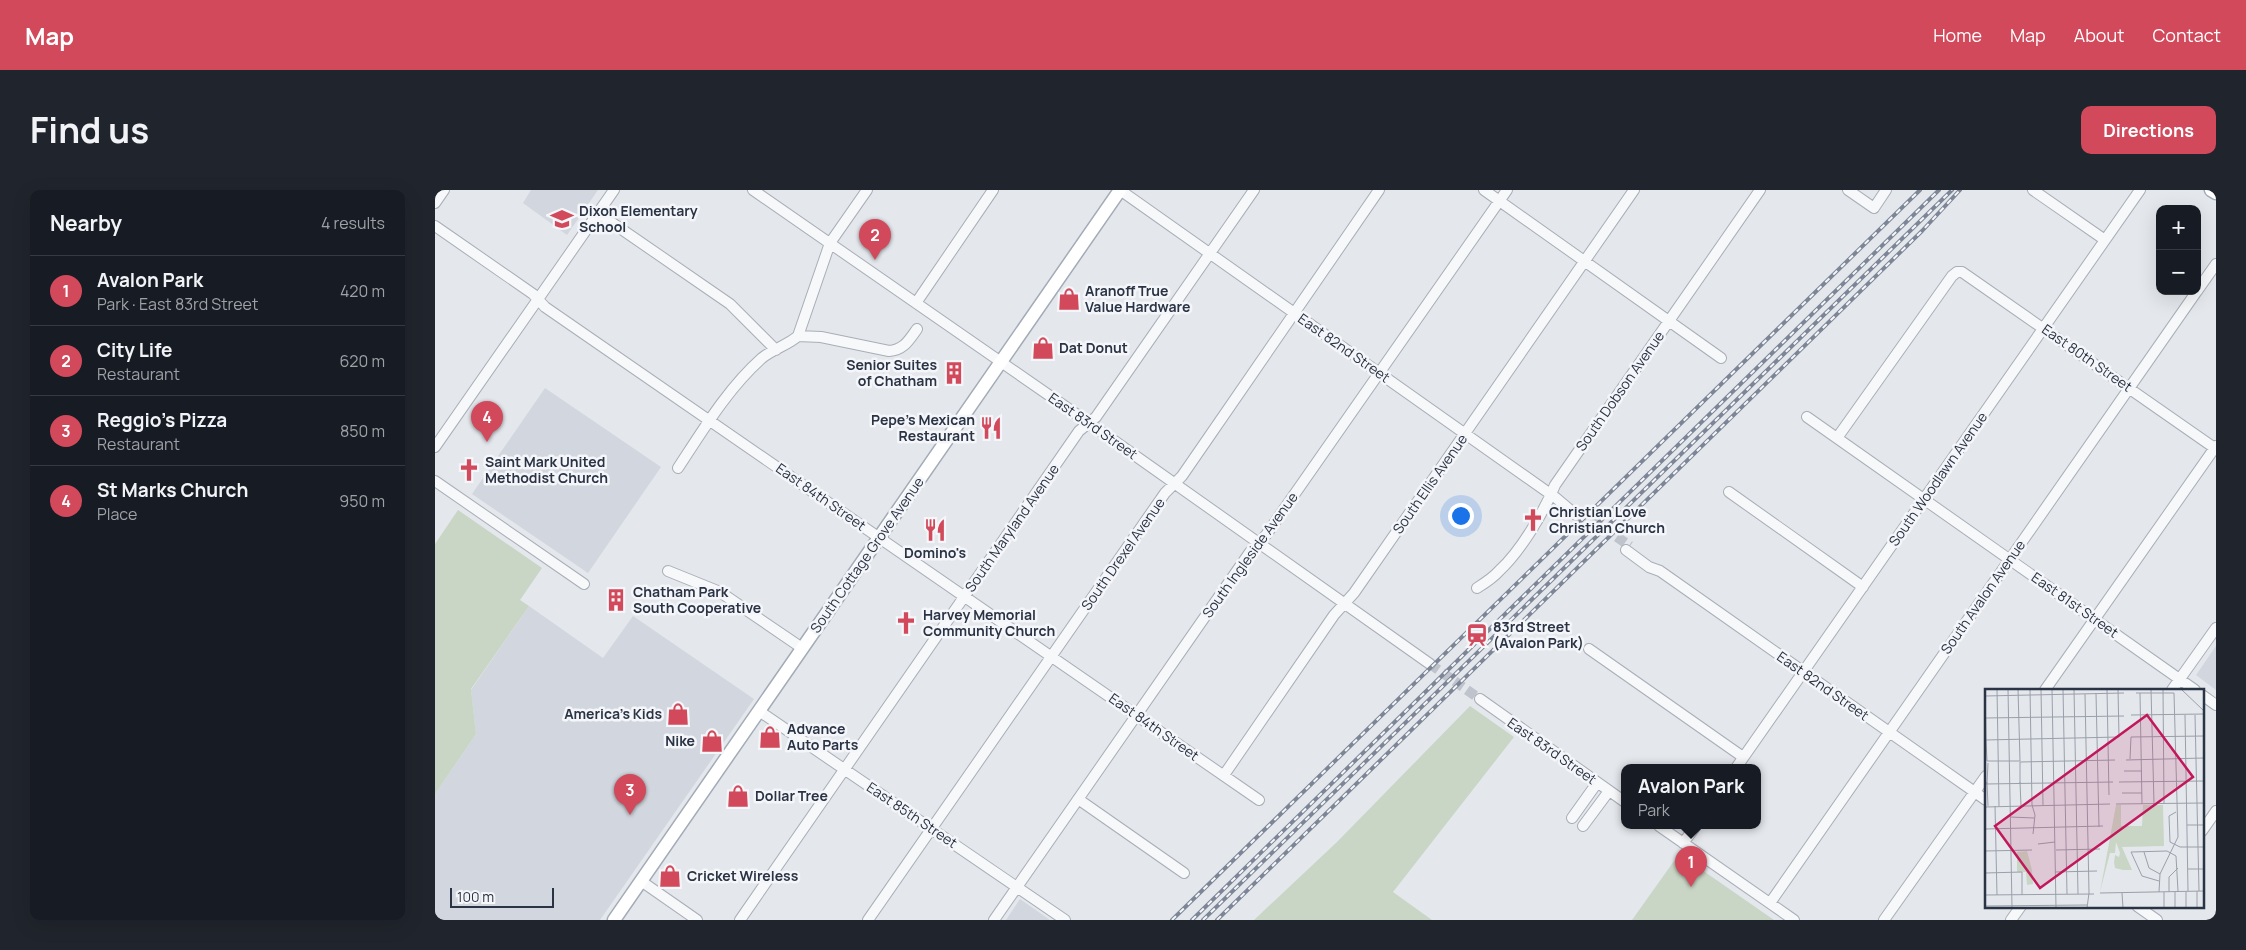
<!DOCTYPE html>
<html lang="en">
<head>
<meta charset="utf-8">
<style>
	body { margin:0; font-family:Manrope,sans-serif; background:#20242c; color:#f1f3f6 }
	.controls { position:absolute; right:15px; top:15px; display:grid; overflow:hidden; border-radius:10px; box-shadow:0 5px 20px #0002 }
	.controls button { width:45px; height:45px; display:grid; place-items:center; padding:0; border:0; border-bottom:1px solid #363941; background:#171b24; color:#f1f3f6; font:25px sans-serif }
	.scale { position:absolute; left:15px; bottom:12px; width:104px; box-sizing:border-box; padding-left:5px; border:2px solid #2b3445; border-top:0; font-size:14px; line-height:18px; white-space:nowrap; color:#2b3445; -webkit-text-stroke:4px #f4f6f9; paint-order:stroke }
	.you { position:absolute; left:1025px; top:325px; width:18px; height:18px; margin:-12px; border:4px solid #fff; border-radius:50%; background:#1a73e8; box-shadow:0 0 0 8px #1a73e833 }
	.badge { display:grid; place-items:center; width:32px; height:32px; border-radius:50%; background:#d1495b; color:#fff; font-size:16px; font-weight:700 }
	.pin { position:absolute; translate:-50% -41px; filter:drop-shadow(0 1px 2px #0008) }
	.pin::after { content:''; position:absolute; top:26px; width:18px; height:15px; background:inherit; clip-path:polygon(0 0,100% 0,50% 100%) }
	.popup { position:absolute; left:1186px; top:574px; width:140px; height:65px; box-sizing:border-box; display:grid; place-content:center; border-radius:10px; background:#171b24; filter:drop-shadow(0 1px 4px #0005); font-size:16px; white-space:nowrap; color:#9ea1a6 }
	.popup b { font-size:19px; color:#f1f3f6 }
	.popup::after { content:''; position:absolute; left:50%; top:100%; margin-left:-10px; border:10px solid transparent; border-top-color:#171b24 }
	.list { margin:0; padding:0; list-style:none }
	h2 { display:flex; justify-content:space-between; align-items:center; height:65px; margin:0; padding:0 20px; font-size:21px }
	h2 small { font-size:16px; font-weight:400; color:#9ea1a6 }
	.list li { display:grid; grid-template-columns:32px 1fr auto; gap:15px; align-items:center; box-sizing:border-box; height:70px; padding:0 20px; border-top:1px solid #363941 }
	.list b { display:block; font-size:19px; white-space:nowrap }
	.list p { margin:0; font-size:16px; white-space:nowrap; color:#9ea1a6 }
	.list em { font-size:16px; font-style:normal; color:#9ea1a6 }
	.map { position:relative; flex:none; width:1781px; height:730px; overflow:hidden; border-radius:10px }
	header { display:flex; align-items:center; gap:30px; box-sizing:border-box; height:70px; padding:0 25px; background:#d1495b; color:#fff }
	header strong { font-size:24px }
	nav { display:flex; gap:28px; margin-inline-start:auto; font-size:18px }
	.intro { display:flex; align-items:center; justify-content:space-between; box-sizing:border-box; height:120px; padding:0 30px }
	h1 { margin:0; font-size:35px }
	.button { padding:12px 22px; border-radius:10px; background:#d1495b; color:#fff; font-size:18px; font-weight:700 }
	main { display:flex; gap:30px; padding:0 30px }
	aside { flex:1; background:#171b24; border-radius:10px; box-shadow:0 5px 20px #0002 }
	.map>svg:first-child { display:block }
	.built { fill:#d2d6de }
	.green { fill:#c9d6c5 }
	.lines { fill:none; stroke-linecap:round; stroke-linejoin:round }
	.minor-tunnel { stroke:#bfc3cb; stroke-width:10; stroke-dasharray:10 5; stroke-linecap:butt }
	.minor-casing { stroke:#a9aeb7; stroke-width:12 }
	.major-casing { stroke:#a3abb8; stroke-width:15 }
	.minor { stroke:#f7f8fa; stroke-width:10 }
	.major { stroke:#fff; stroke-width:12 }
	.rail-casing { stroke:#7d8696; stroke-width:4 }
	.rail { stroke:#f4f6f9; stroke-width:2; stroke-dasharray:5.5; stroke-linecap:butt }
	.labels { text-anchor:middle; stroke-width:5; stroke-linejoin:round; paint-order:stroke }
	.poi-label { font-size:14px; font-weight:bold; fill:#2b3445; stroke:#f4f6f9; text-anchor:start }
	.street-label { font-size:14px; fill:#2b3445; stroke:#f4f6f9 }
	.inset-road { fill:none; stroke:#9a9fa9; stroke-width:1 }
	.view { fill:#c2185b; fill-opacity:0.15; stroke:#c2185b; stroke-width:2.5 }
	.inset-edge { fill:none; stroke:#2b3445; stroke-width:2.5 }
</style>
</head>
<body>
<header>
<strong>Map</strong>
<nav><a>Home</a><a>Map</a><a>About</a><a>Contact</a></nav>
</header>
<div class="intro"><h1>Find us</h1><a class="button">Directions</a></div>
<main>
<aside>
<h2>Nearby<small>4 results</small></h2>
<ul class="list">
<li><span class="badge">1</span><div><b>Avalon Park</b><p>Park · East 83rd Street</p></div><em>420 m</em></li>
<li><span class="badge">2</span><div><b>City Life</b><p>Restaurant</p></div><em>620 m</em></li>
<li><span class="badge">3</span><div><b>Reggio's Pizza</b><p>Restaurant</p></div><em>850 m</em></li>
<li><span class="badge">4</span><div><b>St Marks Church</b><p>Place</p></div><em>950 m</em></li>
</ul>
</aside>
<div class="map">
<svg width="1781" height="730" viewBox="0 0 1781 730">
	<rect width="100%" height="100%" fill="#e4e7ec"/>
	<!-- built -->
	<path class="built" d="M 96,0 L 163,0 L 132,45 L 88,13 Z
		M 110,198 L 226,277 L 153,383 L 37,304 Z
		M 94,416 L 168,468 L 198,426 L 319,509 L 165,730 L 0,730 L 0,604 L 41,544 L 36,500 Z
		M 1781,456 L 1781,500 L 1761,485 Z
		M 585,709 L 615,730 L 571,730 Z"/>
	<!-- green -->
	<path class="green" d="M 23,320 L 107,378 L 85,410 L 94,416 L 36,499 L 41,544 L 0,604 L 0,354 Z
		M 1035,516 L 1079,547 L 958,702 L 997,730 L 819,730 L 902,652 Z
		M 1244,664 L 1339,730 L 1197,730 Z"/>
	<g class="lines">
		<!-- minor-tunnel -->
		<path class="minor-tunnel" d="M 1145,321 L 1195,356
			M 995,474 L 1045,509"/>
		<defs>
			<path id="minor" d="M 318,0 L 654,233 L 995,474
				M 685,0 L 1121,308 L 1141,325
				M 1049,0 L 1286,168
				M 1413,0 L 1439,18 L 1451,0
				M 1598,0 L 1670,50
				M 0,13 L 9,0
				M 163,23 L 295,114 L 341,160
				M 0,36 L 98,104 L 110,117 L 824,610
				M 1762,101 L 1781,74
				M 481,113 L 558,0
				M 363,146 L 386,147 L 454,161 C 469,160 474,150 482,139
				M 1372,227 L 1760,500
				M 1402,248 L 1517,86 L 1522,82 L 1527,82 L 1781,259
				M 0,257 L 179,0
				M 243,278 C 268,240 293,198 327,168 C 338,159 353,155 363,146 L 395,53 L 432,0
				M 0,291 L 149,394
				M 1294,302 L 1428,397
				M 1191,360 L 1214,377 L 1225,381 L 1551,610
				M 233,381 L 285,402 L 367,458
				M 1042,398 C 1050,393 1058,388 1064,381 C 1085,362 1109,322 1120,295 L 1325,0
				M 1154,459 L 1308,567
				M 1610,500 L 1781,256
				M 1737,500 L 1781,438
				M 1767,505 L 1781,515
				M 1045,509 L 1190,612
				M 324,521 L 630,730
				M 1301,578 L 1705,0
				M 789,585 L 899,425 L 919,403 L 1199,0
				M 643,609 L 749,683
				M 1137,628 L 1162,593
				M 1148,636 L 1174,601
				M 1224,636 L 1359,730
				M 1767,641 L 1781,621
				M 1248,653 L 1261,636
				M 206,691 L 262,730
				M 1335,713 L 1762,101
				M 1702,716 L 1722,730
				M 305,730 L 644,241 L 661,227 L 819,0
				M 433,730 L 730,303 L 747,286 L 944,0
				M 559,730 L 815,362 L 831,345 L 1072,0
				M 1449,730 L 1551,586
				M 1576,730 L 1586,716"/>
			<path id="major" d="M 1776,0 L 1781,3
				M 179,730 L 685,0"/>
		</defs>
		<!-- minor casing -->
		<use href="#minor" class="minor-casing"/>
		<!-- major casing -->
		<use href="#major" class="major-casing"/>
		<!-- minor -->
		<use href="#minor" class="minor"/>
		<!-- major -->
		<use href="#major" class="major"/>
		<defs>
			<path id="rail" d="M 737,730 L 1485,0
				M 757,730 L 1504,0
				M 768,730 L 1517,0
				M 782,730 L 1487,41 L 1525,0"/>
		</defs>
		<!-- rail casing -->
		<use href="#rail" class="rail-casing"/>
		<!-- rail -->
		<use href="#rail" class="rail"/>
	</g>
	<!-- icons -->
	<defs>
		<symbol id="school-bare" viewBox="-9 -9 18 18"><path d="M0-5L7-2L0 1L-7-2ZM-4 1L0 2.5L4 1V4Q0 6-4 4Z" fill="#d1495b" stroke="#f4f6f9" stroke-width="2.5" paint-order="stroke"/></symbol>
		<symbol id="shop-bare" viewBox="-9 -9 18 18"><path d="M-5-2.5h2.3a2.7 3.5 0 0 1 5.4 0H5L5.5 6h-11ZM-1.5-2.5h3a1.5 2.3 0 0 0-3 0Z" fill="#d1495b" stroke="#f4f6f9" stroke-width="2.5" paint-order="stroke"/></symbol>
		<symbol id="building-bare" viewBox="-9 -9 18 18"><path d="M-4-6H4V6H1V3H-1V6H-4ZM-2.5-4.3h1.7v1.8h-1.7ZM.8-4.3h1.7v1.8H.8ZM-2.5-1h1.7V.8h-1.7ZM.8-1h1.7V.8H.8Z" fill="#d1495b" stroke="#f4f6f9" stroke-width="2.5" paint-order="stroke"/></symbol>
		<symbol id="restaurant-bare" viewBox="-9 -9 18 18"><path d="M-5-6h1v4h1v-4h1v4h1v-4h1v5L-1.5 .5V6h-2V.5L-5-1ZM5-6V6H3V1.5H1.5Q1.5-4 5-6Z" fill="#d1495b" stroke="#f4f6f9" stroke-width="2.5" paint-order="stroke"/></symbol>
		<symbol id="church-bare" viewBox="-9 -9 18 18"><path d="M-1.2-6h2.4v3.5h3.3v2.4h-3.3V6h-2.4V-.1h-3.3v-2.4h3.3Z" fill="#d1495b" stroke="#f4f6f9" stroke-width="2.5" paint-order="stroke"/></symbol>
		<symbol id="station-bare" viewBox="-9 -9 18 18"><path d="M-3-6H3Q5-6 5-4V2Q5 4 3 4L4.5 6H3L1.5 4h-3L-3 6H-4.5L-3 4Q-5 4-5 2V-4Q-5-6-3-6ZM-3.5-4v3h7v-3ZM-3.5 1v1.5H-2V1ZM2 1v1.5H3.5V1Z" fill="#d1495b" stroke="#f4f6f9" stroke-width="2.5" paint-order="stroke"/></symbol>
	</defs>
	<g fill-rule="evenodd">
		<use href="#school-bare" x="111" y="13" width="32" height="32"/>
		<use href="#shop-bare" x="618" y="93" width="32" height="32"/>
		<use href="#shop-bare" x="592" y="142" width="32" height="32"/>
		<use href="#building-bare" x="503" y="167" width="32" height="32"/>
		<use href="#restaurant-bare" x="540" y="222" width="32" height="32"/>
		<use href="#church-bare" x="18" y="264" width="32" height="32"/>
		<use href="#church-bare" x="1082" y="314" width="32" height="32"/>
		<use href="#restaurant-bare" x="484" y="324" width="32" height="32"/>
		<use href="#building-bare" x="165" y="394" width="32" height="32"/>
		<use href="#church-bare" x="455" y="417" width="32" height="32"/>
		<use href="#station-bare" x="1026" y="429" width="32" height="32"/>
		<use href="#shop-bare" x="227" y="508" width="32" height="32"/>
		<use href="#shop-bare" x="319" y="531" width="32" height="32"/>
		<use href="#shop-bare" x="261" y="535" width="32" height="32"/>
		<use href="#shop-bare" x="287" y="590" width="32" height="32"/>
		<use href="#shop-bare" x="219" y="670" width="32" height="32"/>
	</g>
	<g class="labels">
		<!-- poi labels -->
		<g class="poi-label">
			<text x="144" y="26">Dixon Elementary<tspan x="144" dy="16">School</tspan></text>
			<text x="650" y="106">Aranoff True<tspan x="650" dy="16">Value Hardware</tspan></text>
			<text x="624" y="163">Dat Donut</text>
			<text x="502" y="180" text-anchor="end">Senior Suites<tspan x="502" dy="16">of Chatham</tspan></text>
			<text x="540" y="235" text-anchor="end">Pepe's Mexican<tspan x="540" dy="16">Restaurant</tspan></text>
			<text x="50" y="277">Saint Mark United<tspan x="50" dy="16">Methodist Church</tspan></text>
			<text x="1114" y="327">Christian Love<tspan x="1114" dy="16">Christian Church</tspan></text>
			<text x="500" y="368" text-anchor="middle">Domino's</text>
			<text x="198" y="407">Chatham Park<tspan x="198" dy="16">South Cooperative</tspan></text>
			<text x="488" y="430">Harvey Memorial<tspan x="488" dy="16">Community Church</tspan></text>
			<text x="1058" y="442">83rd Street<tspan x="1058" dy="16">(Avalon Park)</tspan></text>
			<text x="227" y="529" text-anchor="end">America's Kids</text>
			<text x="352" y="544">Advance<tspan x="352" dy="16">Auto Parts</tspan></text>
			<text x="260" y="556" text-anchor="end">Nike</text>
			<text x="320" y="611">Dollar Tree</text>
			<text x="252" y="691">Cricket Wireless</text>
		</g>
		<!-- street labels -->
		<g class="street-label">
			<text transform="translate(909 158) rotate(35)" y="5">East 82nd Street</text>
			<text transform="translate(1652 168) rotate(35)" y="5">East 80th Street</text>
			<text transform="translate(1185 201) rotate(-55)" y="5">South Dobson Avenue</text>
			<text transform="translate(658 236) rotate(35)" y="5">East 83rd Street</text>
			<text transform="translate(1503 289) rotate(-55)" y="5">South Woodlawn Avenue</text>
			<text transform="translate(995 294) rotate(-55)" y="5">South Ellis Avenue</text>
			<text transform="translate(386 307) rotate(35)" y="5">East 84th Street</text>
			<text transform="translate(577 338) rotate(-55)" y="5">South Maryland Avenue</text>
			<text transform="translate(688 364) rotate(-55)" y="5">South Drexel Avenue</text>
			<text transform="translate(432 365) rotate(-55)" y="5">South Cottage Grove Avenue</text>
			<text transform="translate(815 365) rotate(-54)" y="5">South Ingleside Avenue</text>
			<text transform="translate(1548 407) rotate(-55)" y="5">South Avalon Avenue</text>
			<text transform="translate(1640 415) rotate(35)" y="5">East 81st Street</text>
			<text transform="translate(1388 496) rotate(35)" y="5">East 82nd Street</text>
			<text transform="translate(719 537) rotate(35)" y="5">East 84th Street</text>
			<text transform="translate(1117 561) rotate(35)" y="5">East 83rd Street</text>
			<text transform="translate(477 625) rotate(34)" y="5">East 85th Street</text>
		</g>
	</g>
	<!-- overview -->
	<g transform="translate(1550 499)">
		<rect width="219" height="219" fill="#e4e7ec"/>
		<path d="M 131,116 L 136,116 L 136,137 L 157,137 L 158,116 L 178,116 L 179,157 L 137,158 L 147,181 L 138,181 L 130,179 L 129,173 L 130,166 L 134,168 L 135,164 L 131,153 L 130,164 L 125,164 L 115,203 ZM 42,162 L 47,181 L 48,195 L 42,196 L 41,183 L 32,183 L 32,163 Z" fill="#c9d6c5"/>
		<path class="inset-road" d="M 0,0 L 1,52M 12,0 L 14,117M 23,0 L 27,219M 45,0 L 47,116 L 50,126 L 48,145M 56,0 L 58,116M 67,0 L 71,219M 78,0 L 82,205M 89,0 L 93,205M 122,0 L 124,106M 166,0 L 169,115M 178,0 L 179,114M 196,0 L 219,22M 111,4 L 114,138M 151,4 L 189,4M 155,4 L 157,115M 100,5 L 104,204 L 102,219M 0,7 L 139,4M 146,26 L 219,25M 200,26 L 203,202M 210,26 L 214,202M 0,29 L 139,27M 0,51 L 134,48 L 133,0M 1,51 L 2,72 L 35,72 L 33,0M 145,70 L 146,48 L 219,47M 141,71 L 219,69M 139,82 L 157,82M 2,93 L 3,117M 35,93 L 36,117M 134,93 L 219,92M 35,94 L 35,73 L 130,71M 0,95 L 128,93M 2,95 L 3,74M 137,104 L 157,104M 131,115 L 219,114M 10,117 L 12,206M 0,118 L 125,115M 191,123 L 184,127 L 185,153 L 195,158 L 219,158M 25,128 L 49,129M 202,136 L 219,136M 0,140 L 118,137M 53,155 L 70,153M 71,161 L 115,160M 0,162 L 47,161M 159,163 L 164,179 L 175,185M 203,180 L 219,180M 70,183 L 112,182M 0,184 L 37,183 L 37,206M 174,192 L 157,187 L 146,163 L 182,162 L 191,167 L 193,202M 212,202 L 212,219M 174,203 L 175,185 L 193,148 L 189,4M 179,203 L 179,219M 184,203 L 184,188 L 193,179M 190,203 L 190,219M 201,203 L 201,219M 115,204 L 219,202M 137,204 L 138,219M 0,206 L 109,205M 0,217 L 102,216"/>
		<path class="view" d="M 162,26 L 208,88 L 55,199 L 10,137 Z"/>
		<rect width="219" height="219" class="inset-edge"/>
	</g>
</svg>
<div class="controls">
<button>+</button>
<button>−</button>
</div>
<div class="scale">100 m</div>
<div class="you"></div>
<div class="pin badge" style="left:1256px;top:697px">1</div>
<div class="popup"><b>Avalon Park</b>Park</div>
<div class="pin badge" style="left:440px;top:70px">2</div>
<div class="pin badge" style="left:195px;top:625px">3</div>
<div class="pin badge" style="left:52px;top:252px">4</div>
</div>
</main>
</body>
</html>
